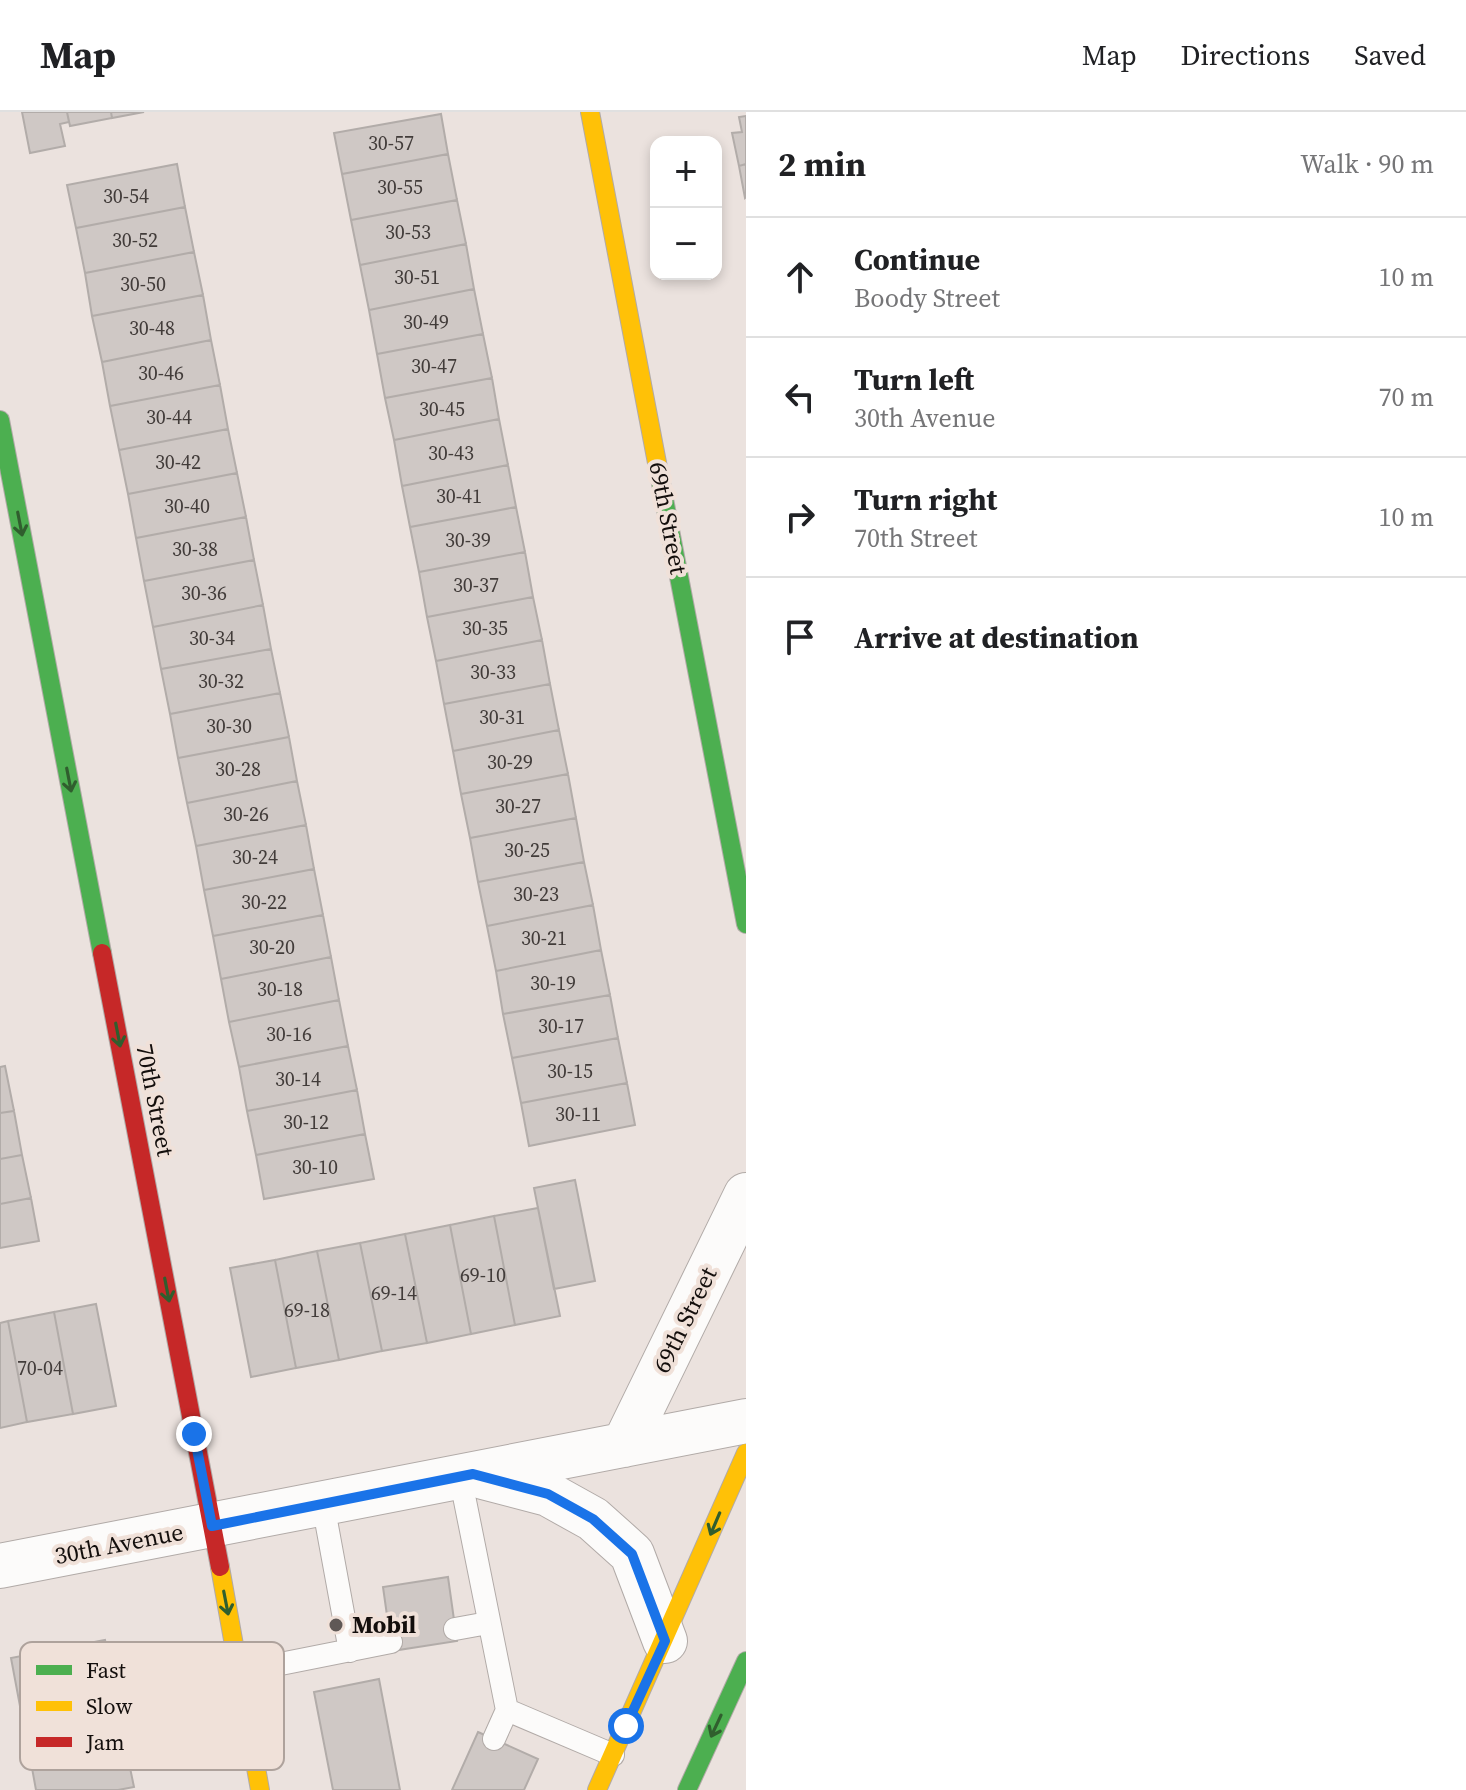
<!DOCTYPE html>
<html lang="en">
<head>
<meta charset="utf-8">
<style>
	body { margin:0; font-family:"Source Serif 4",serif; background:#f6f6f6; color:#202124 }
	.controls { position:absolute; right:24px; top:24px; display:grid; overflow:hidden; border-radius:16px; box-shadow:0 4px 12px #0003 }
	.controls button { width:72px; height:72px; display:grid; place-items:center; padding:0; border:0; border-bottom:2px solid #e0e0e0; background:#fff; color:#202124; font:40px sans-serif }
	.stop { position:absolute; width:24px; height:24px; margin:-18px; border:6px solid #1a73e8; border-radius:50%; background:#fff }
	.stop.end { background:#1a73e8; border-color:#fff; box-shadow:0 2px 8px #0008 }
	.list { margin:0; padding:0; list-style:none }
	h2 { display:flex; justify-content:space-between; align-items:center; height:104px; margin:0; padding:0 32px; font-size:34px }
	h2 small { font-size:26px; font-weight:400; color:#757577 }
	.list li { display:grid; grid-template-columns:52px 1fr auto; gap:24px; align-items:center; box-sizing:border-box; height:120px; padding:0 32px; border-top:2px solid #e0e0e0 }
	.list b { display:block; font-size:30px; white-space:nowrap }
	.list p { margin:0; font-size:26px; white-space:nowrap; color:#757577 }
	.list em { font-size:26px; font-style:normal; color:#757577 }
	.icon { flex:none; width:44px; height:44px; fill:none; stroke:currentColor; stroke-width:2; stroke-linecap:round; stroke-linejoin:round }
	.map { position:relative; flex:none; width:746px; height:1678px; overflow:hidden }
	header { display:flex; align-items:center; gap:48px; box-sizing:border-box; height:112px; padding:0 40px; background:#fff; border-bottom:2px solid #e0e0e0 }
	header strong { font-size:38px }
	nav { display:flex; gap:44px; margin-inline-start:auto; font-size:28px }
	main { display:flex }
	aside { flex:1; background:#fff }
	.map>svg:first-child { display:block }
	.building { fill:#cfc8c5; stroke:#b2aca9; stroke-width:2 }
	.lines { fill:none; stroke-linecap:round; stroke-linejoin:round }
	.lane-casing { stroke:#b1aaa7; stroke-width:24 }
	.street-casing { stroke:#b1aaa7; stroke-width:46 }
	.fast-casing { stroke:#b1aaa7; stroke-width:20 }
	.slow-casing { stroke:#b1aaa7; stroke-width:20 }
	.jam-casing { stroke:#b1aaa7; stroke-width:20 }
	.lane { stroke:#fcfbfa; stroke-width:22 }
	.street { stroke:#fcfbfa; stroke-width:44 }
	.fast { stroke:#4caf50; stroke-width:18 }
	.slow { stroke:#ffc107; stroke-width:18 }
	.jam { stroke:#c62828; stroke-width:18 }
	.oneway { stroke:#305e2e }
	.route { stroke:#1a73e8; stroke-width:10 }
	.poi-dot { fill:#5f5856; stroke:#f0e1d9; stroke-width:3 }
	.labels { text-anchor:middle; stroke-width:8; stroke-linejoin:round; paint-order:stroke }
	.number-label { font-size:20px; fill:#423c3a }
	.street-label { font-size:24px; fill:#130e0c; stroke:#f0e1d9 }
	.poi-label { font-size:24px; font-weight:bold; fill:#130e0c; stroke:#f0e1d9; text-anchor:start }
	.key { fill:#f0e1d9; stroke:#aea29c; stroke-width:2 }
	.key-label { font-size:22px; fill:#130e0c }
</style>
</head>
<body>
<header>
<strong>Map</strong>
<nav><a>Map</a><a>Directions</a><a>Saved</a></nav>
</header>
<main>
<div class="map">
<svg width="746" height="1678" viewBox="0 0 746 1678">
	<rect width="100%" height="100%" fill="#ebe2de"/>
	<!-- building -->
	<path class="building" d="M 22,0 L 67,0 L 69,10 L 60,12 L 65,34 L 30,41 Z
		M 67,0 L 111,0 L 112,6 L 70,14 Z
		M 111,0 L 144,0 L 112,6 Z
		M 441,2 L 448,42 L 342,62 L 334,21 Z
		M 746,4 L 746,52 L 739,54 L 732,21 L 742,20 L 739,5 Z
		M 448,42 L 457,88 L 351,108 L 342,62 Z
		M 177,52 L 185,95 L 76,116 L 67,73 Z
		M 746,52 L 746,85 L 745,86 L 739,54 Z
		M 457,88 L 466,132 L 360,153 L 351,108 Z
		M 185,95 L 194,140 L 85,161 L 76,116 Z
		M 466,132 L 474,177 L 369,198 L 360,153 Z
		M 194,140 L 203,183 L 92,204 L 85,161 Z
		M 474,177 L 483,222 L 377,242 L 369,198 Z
		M 203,183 L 211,228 L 102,250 L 92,204 Z
		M 483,222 L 492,266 L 385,286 L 377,242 Z
		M 211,228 L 220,273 L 110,294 L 102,250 Z
		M 492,266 L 499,307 L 394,328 L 385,286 Z
		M 220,273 L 228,317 L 119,338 L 110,294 Z
		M 499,307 L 508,353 L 402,374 L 394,328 Z
		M 228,317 L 237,361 L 128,382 L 119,338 Z
		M 508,353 L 516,395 L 410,415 L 402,374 Z
		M 237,361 L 246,405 L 136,426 L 128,382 Z
		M 516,395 L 525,440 L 419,460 L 410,415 Z
		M 246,405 L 254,448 L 144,469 L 136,426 Z
		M 525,440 L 533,485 L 427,505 L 419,460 Z
		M 254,448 L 263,493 L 153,515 L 144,469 Z
		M 533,485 L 542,528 L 436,549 L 427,505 Z
		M 263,493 L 271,537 L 161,557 L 153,515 Z
		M 542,528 L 550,572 L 444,592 L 436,549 Z
		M 271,537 L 280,581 L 170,602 L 161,557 Z
		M 550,572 L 559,618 L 453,639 L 444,592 Z
		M 280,581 L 289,625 L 178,646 L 170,602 Z
		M 559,618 L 568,662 L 461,682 L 453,639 Z
		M 289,625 L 297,669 L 187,691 L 178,646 Z
		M 568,662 L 576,706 L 470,726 L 461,682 Z
		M 297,669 L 306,713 L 196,734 L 187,691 Z
		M 576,706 L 584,750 L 478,770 L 470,726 Z
		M 306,713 L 314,757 L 204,778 L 196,734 Z
		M 584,750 L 593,793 L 487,814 L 478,770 Z
		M 314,757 L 323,803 L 213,824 L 204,778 Z
		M 593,793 L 601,838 L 496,859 L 487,814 Z
		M 323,803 L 331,845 L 221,867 L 213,824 Z
		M 601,838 L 610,883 L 503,902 L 496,859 Z
		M 331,845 L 339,888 L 229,910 L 221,867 Z
		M 610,883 L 618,926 L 512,946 L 503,902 Z
		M 339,888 L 348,934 L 239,955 L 229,910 Z
		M 618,926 L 627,971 L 521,991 L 512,946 Z
		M 348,934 L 357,978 L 247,999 L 239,955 Z
		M 5,954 L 14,999 L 0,1001 L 0,955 Z
		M 627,971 L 635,1013 L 529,1034 L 521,991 Z
		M 357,978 L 365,1022 L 256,1043 L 247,999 Z
		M 14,999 L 22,1043 L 0,1047 L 0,1001 Z
		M 365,1022 L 374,1067 L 264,1087 L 256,1043 Z
		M 22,1043 L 31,1086 L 0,1092 L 0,1047 Z
		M 575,1068 L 595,1169 L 554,1177 L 534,1076 Z
		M 31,1086 L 39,1129 L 0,1136 L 0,1092 Z
		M 538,1096 L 560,1204 L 515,1213 L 494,1104 Z
		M 494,1104 L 515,1213 L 471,1222 L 450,1113 Z
		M 450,1113 L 471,1222 L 427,1231 L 405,1122 Z
		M 405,1122 L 427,1231 L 382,1239 L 360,1131 Z
		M 360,1131 L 382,1239 L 339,1248 L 317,1139 Z
		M 317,1139 L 339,1248 L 296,1256 L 275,1148 Z
		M 275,1148 L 296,1256 L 251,1265 L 230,1156 Z
		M 96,1192 L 116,1294 L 73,1302 L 54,1200 Z
		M 54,1200 L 73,1302 L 27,1310 L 8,1209 Z
		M 8,1209 L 27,1310 L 0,1316 L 0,1211 Z
		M 448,1465 L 457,1529 L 392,1539 L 383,1475 Z
		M 105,1528 L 115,1576 L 20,1594 L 11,1546 Z
		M 379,1567 L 400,1678 L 333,1678 L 314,1580 Z
		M 478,1620 L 538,1647 L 524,1678 L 452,1678 Z
		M 124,1627 L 134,1675 L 118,1678 L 36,1678 L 30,1645 Z"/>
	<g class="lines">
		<defs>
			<path id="lane" d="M 460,1364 L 507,1598 L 494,1627
				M 323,1392 L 350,1539
				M 455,1517 L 488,1511
				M 240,1560 L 391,1530
				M 507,1598 L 613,1643"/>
			<path id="street" d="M 624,1333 L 746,1083
				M 483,1365 L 548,1382 L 593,1407 L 632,1442 L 665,1529
				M 0,1454 L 746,1309"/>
			<path id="fast" d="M 0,308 L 102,841
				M 658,356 L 746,812
				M 687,1678 L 746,1549"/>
			<path id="slow" d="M 590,0 L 658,356
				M 220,1455 L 260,1678
				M 597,1678 L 746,1341"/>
			<path id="jam" d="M 102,841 L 220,1455"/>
		</defs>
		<!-- lane casing -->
		<use href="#lane" class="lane-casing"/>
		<!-- street casing -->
		<use href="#street" class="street-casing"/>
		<!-- fast casing -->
		<use href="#fast" class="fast-casing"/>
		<!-- slow casing -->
		<use href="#slow" class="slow-casing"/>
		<!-- jam casing -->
		<use href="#jam" class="jam-casing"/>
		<!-- lane -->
		<use href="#lane" class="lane"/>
		<!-- street -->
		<use href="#street" class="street"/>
		<!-- fast -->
		<use href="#fast" class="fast"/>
		<!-- slow -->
		<use href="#slow" class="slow"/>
		<!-- jam -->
		<use href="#jam" class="jam"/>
	</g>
	<!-- one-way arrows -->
	<defs><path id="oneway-shaft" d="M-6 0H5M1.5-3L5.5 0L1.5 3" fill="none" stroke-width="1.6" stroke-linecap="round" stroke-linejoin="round" transform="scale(2)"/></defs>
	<g class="oneway">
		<use href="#oneway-shaft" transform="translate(20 412) rotate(79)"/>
		<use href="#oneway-shaft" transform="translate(69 668) rotate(79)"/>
		<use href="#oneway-shaft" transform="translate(118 923) rotate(79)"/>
		<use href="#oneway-shaft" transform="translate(167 1178) rotate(79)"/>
		<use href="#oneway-shaft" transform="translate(715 1412) rotate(113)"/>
		<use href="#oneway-shaft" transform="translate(226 1491) rotate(79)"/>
		<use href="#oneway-shaft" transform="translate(716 1614) rotate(115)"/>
	</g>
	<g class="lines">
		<!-- route -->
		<path class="route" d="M 194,1322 L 212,1414 L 473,1362 L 548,1382 L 593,1407 L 632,1442 L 665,1529 L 626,1614"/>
	</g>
	<!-- markers -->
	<circle class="poi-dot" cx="336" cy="1513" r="8"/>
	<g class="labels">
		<!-- number labels -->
		<g class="number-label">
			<text x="391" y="38">30-57</text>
			<text x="400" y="82">30-55</text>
			<text x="126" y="91">30-54</text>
			<text x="408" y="127">30-53</text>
			<text x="135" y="135">30-52</text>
			<text x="417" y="172">30-51</text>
			<text x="143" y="179">30-50</text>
			<text x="426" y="217">30-49</text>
			<text x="152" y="223">30-48</text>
			<text x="434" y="261">30-47</text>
			<text x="161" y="268">30-46</text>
			<text x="442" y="304">30-45</text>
			<text x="169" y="312">30-44</text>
			<text x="451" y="348">30-43</text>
			<text x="178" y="357">30-42</text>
			<text x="459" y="391">30-41</text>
			<text x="187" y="401">30-40</text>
			<text x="468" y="435">30-39</text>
			<text x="195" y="444">30-38</text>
			<text x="476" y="480">30-37</text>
			<text x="204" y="488">30-36</text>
			<text x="485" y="523">30-35</text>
			<text x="212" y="533">30-34</text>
			<text x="493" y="567">30-33</text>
			<text x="221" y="576">30-32</text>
			<text x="502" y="612">30-31</text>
			<text x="229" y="621">30-30</text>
			<text x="510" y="657">30-29</text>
			<text x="238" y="664">30-28</text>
			<text x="518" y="701">30-27</text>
			<text x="246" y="709">30-26</text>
			<text x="527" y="745">30-25</text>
			<text x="255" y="752">30-24</text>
			<text x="536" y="789">30-23</text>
			<text x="264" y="797">30-22</text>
			<text x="544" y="833">30-21</text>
			<text x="272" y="842">30-20</text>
			<text x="553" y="878">30-19</text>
			<text x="280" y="884">30-18</text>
			<text x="561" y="921">30-17</text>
			<text x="289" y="929">30-16</text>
			<text x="570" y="966">30-15</text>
			<text x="298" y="974">30-14</text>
			<text x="578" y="1009">30-11</text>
			<text x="306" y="1017">30-12</text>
			<text x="315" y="1062">30-10</text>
			<text x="483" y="1170">69-10</text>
			<text x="394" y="1188">69-14</text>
			<text x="307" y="1205">69-18</text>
			<text x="40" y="1263">70-04</text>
		</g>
		<!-- street labels -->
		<g class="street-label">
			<text transform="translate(668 406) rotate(79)" y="8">69th Street</text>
			<text transform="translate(155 988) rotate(79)" y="8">70th Street</text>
			<text transform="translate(685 1208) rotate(-64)" y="8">69th Street</text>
			<text transform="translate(119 1432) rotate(-11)" y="8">30th Avenue</text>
		</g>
		<!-- poi labels -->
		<g class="poi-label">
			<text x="352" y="1521">Mobil</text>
		</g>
	</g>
	<!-- legend -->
	<rect x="20" y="1530" width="264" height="128" rx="12" class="key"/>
	<rect x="36" y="1553" width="36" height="10" fill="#4caf50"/>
	<rect x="36" y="1589" width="36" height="10" fill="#ffc107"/>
	<rect x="36" y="1625" width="36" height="10" fill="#c62828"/>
	<g class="key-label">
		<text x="86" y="1566">Fast</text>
		<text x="86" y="1602">Slow</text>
		<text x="86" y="1638">Jam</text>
	</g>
</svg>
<div class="controls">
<button>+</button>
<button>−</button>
</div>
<div class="stop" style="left:626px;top:1614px"></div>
<div class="stop end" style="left:194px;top:1322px"></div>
</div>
<aside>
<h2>2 min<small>Walk · 90 m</small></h2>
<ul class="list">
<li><svg class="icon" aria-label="ahead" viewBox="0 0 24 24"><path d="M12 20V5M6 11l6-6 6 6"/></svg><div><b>Continue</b><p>Boody Street</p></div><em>10 m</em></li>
<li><svg class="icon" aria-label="left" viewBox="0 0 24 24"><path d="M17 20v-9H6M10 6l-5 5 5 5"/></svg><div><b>Turn left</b><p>30th Avenue</p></div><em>70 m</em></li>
<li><svg class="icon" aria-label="right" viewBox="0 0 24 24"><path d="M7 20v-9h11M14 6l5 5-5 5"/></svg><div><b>Turn right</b><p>70th Street</p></div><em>10 m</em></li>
<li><svg class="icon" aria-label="arrive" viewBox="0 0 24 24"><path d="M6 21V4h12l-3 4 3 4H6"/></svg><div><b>Arrive at destination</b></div></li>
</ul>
</aside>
</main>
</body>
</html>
